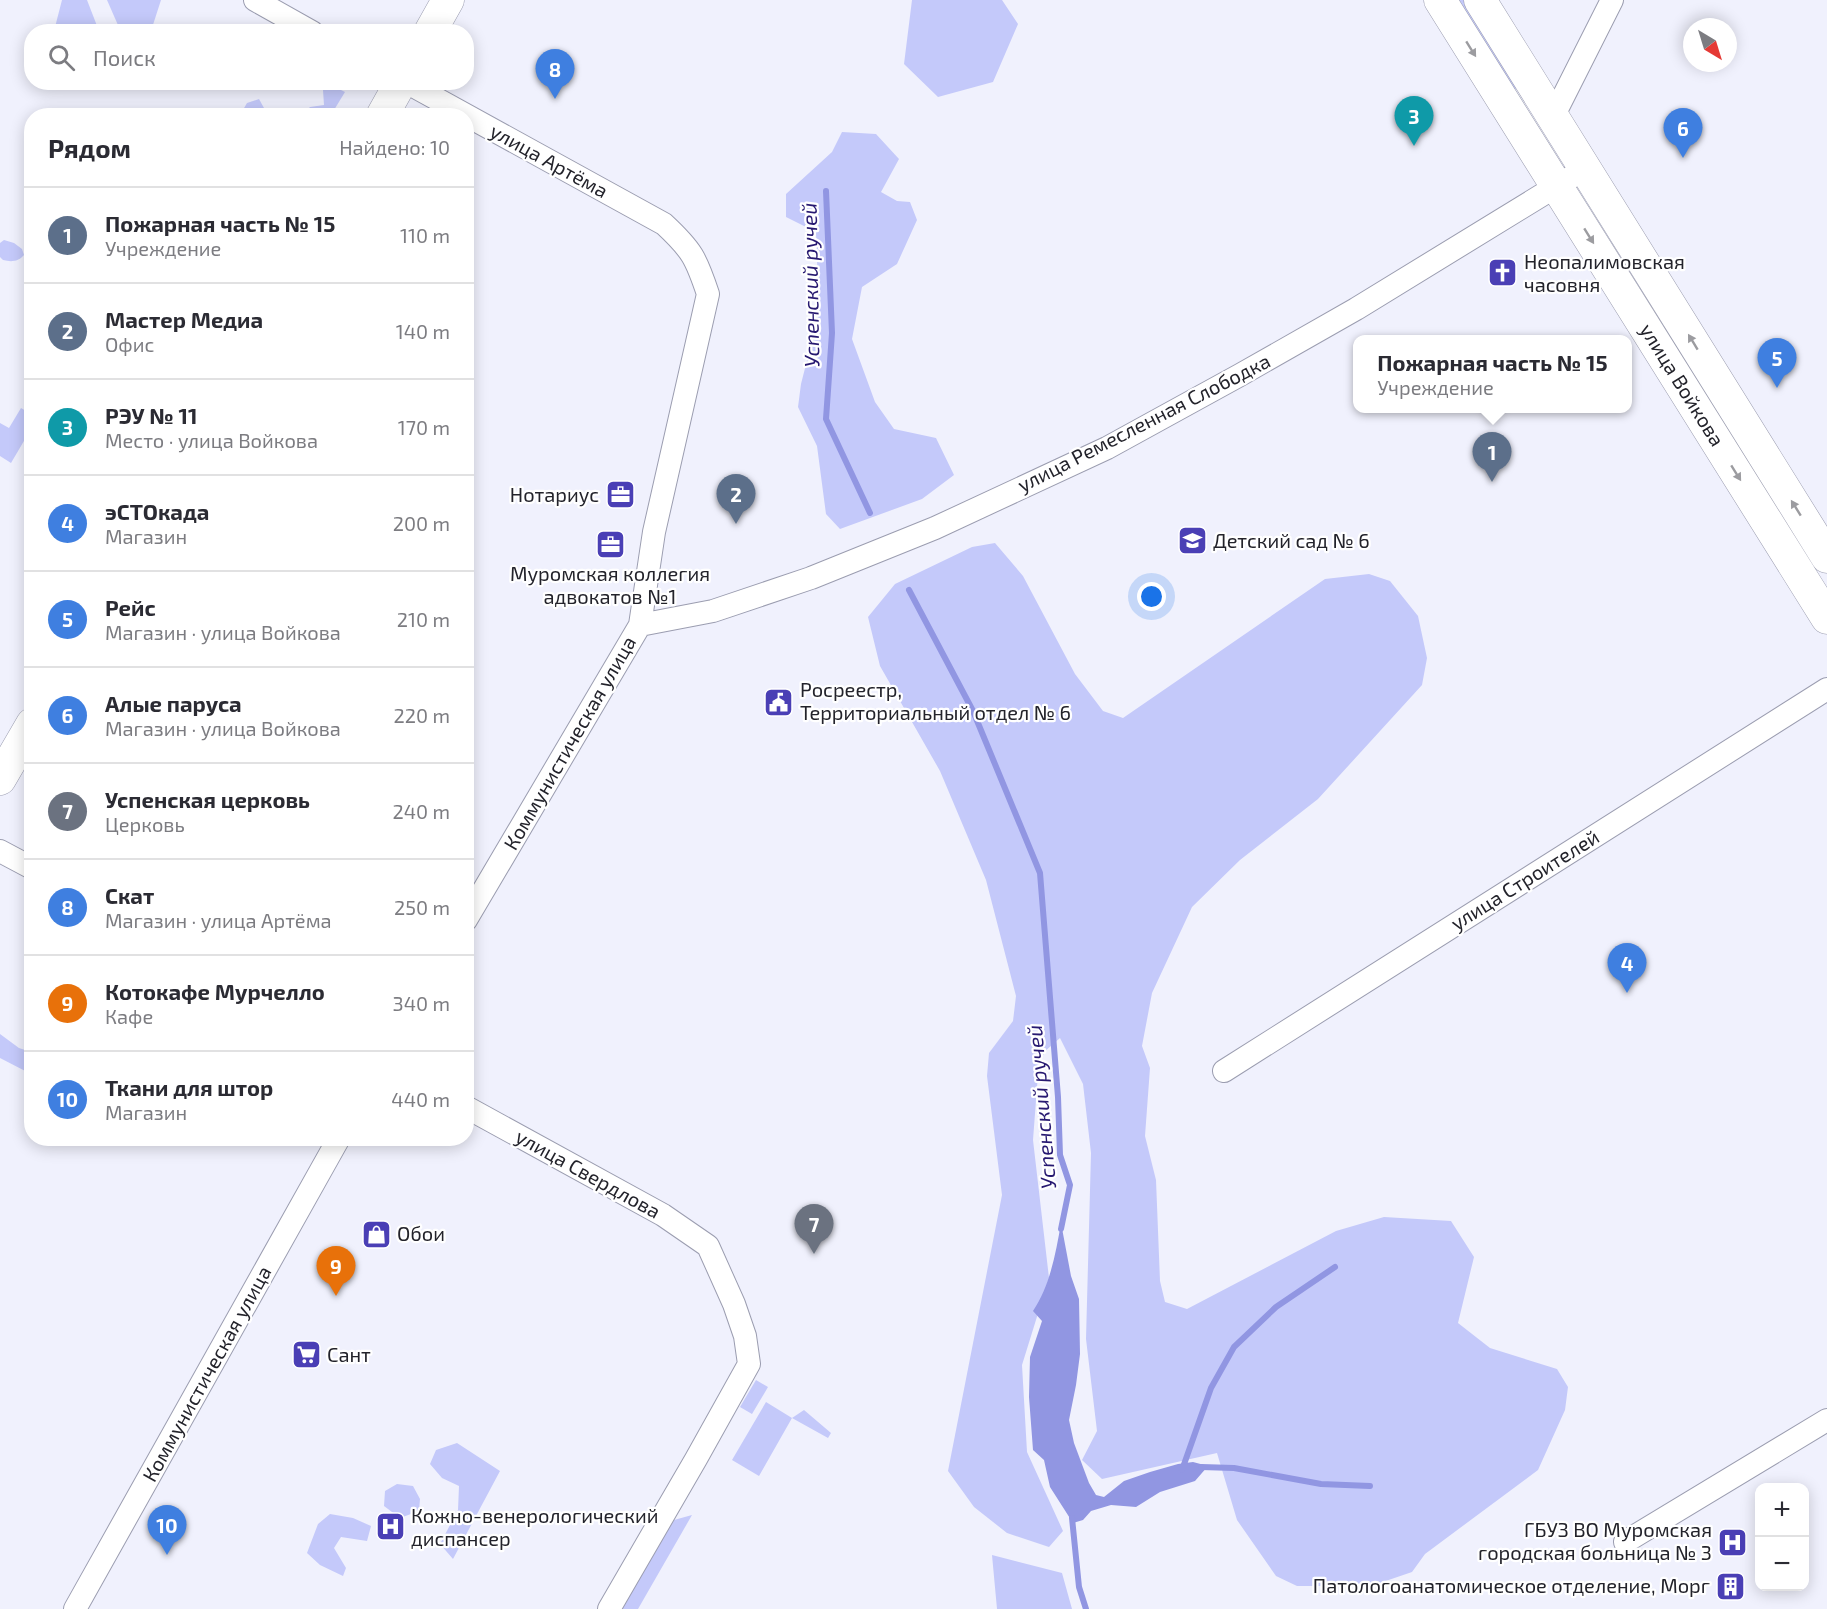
<!DOCTYPE html>
<html lang="ru">
<head>
<meta charset="utf-8">
<style>
	body { margin:0; font-family:"Exo 2",sans-serif; background:#f7f7f7; color:#2b2b33 }
	.controls { position:absolute; right:18px; bottom:18px; display:grid; overflow:hidden; border-radius:12px; box-shadow:0 3px 15px #0003 }
	.controls button { width:54px; height:54px; display:grid; place-items:center; padding:0; border:0; border-bottom:2px solid #e1e1e2; background:#fff; color:#2b2b33; font:30px sans-serif }
	.compass { position:absolute; left:1683px; top:18px; width:54px; height:54px; border-radius:50%; background:#fff; box-shadow:0 3px 15px #0003; rotate:142deg }
	.you { position:absolute; left:1152px; top:597px; width:21px; height:21px; margin:-15px; border:4px solid #fff; border-radius:50%; background:#1a73e8; box-shadow:0 0 0 9px #1a73e833 }
	.badge { display:grid; place-items:center; width:39px; height:39px; border-radius:50%; background:#ea580c; color:#fff; font-size:20px; font-weight:700 }
	.pin { position:absolute; translate:-50% -50px; filter:drop-shadow(0 2px 3px #0008) }
	.pin::after { content:''; position:absolute; top:32px; width:21px; height:18px; background:inherit; clip-path:polygon(0 0,100% 0,50% 100%) }
	.popup { position:absolute; left:1353px; top:335px; width:279px; height:78px; box-sizing:border-box; display:grid; place-content:center; border-radius:12px; background:#fff; filter:drop-shadow(0 2px 4px #0005); font-size:20px; white-space:nowrap; color:#7c7c81 }
	.popup b { font-size:22px; color:#2b2b33 }
	.popup::after { content:''; position:absolute; left:50%; top:100%; margin-left:-12px; border:12px solid transparent; border-top-color:#fff }
	.list { margin:0; padding:0; list-style:none }
	h2 { display:flex; justify-content:space-between; align-items:center; height:78px; margin:0; padding:0 24px; font-size:26px }
	h2 small { font-size:20px; font-weight:400; color:#7c7c81 }
	.list li { display:grid; grid-template-columns:39px 1fr auto; gap:18px; align-items:center; box-sizing:border-box; height:96px; padding:0 24px; border-top:2px solid #e1e1e2 }
	.list b { display:block; font-size:22px; white-space:nowrap }
	.list p { margin:0; font-size:20px; white-space:nowrap; color:#7c7c81 }
	.list em { font-size:20px; font-style:normal; color:#7c7c81 }
	.icon { flex:none; width:33px; height:33px; fill:none; stroke:currentColor; stroke-width:2; stroke-linecap:round; stroke-linejoin:round }
	.map { position:relative; flex:none; width:1827px; height:1609px; overflow:hidden }
	.search { position:absolute; background:#fff; box-shadow:0 3px 15px #0003; left:24px; top:24px; width:450px; height:66px; display:flex; align-items:center; gap:15px; box-sizing:border-box; padding:0 21px; border-radius:24px; color:#7c7c81; font-size:22px }
	.panel { position:absolute; background:#fff; box-shadow:0 3px 15px #0003; left:24px; top:108px; width:450px; height:1038px; border-radius:24px }
	.map>svg:first-child { display:block }
	.green { fill:#c4c9fa }
	.water { fill:#9196e2 }
	.lines { fill:none; stroke-linecap:round; stroke-linejoin:round }
	.stream { stroke:#9196e2; stroke-width:6 }
	.street-casing { stroke:#9b9db0; stroke-width:24 }
	.secondary-casing { stroke:#9b9db0; stroke-width:33 }
	.street { stroke:#fff; stroke-width:22 }
	.secondary { stroke:#fff; stroke-width:32 }
	.oneway { fill:#9c9ca0 }
	.labels { text-anchor:middle; stroke-width:4.5; stroke-linejoin:round; paint-order:stroke }
	.street-label { font-size:20px; fill:#23232b; stroke:#fff }
	.poi-label { font-size:20px; fill:#23232b; stroke:#fff; text-anchor:start }
	.water-label { font-size:21px; font-style:italic; fill:#271971; stroke:#fff }
</style>
</head>
<body>
<div class="map">
<svg width="1827" height="1609" viewBox="0 0 1827 1609">
	<rect width="100%" height="100%" fill="#f0f1fd"/>
	<!-- green -->
	<path class="green" d="M 62,0 L 87,0 L 99,31 L 54,31 Z
		M 107,0 L 161,0 L 151,31 L 121,32 Z
		M 912,0 L 1002,0 L 1018,24 L 993,82 L 938,97 L 904,64 Z
		M 1452,0 L 1466,0 L 1518,87 L 1513,91 Z
		M 297,83 L 327,83 L 345,92 L 331,115 L 302,115 L 310,107 L 324,105 L 323,90 Z
		M 259,99 L 264,108 L 263,115 L 240,115 L 247,103 Z
		M 842,132 L 876,134 L 899,159 L 881,192 L 897,201 L 910,202 L 917,220 L 897,264 L 862,287 L 852,339 L 875,402 L 894,429 L 936,438 L 954,475 L 922,499 L 840,529 L 826,514 L 817,446 L 798,407 L 801,384 L 819,313 L 816,232 L 786,217 L 786,194 L 832,152 Z
		M 4,240 L 14,243 L 22,249 L 24,255 C 18,262 11,262 3,260 L 0,257 L 0,243 Z
		M 21,408 L 31,414 L 31,429 L 11,463 L 0,456 L 0,423 L 9,428 Z
		M 995,543 L 1023,576 L 1075,674 L 1103,711 L 1123,718 L 1325,579 L 1369,574 L 1390,581 L 1418,616 L 1427,658 L 1422,685 L 1318,799 L 1240,860 L 1192,907 L 1152,993 L 1142,1046 L 1150,1068 L 1145,1136 L 1156,1180 L 1160,1281 L 1165,1302 L 1187,1309 L 1336,1231 L 1384,1217 L 1451,1221 L 1474,1257 L 1458,1323 L 1490,1348 L 1557,1369 L 1568,1387 L 1565,1410 L 1538,1470 L 1425,1554 L 1412,1572 L 1371,1586 L 1297,1586 L 1276,1576 L 1237,1520 L 1217,1453 L 1102,1479 L 1082,1460 L 1097,1431 L 1086,1339 L 1091,1153 L 1083,1084 L 1060,1038 L 1044,1052 L 1038,1074 L 1033,1140 L 1049,1278 L 1022,1365 L 1027,1452 L 1063,1531 L 1049,1547 L 1007,1533 L 974,1507 L 948,1471 L 1002,1195 L 987,1076 L 989,1053 L 1013,1021 L 1016,996 L 986,880 L 940,771 L 880,666 L 868,617 L 895,584 L 972,547 Z
		M 0,1034 L 19,1048 L 31,1052 L 31,1074 L 0,1058 Z
		M 756,1380 L 768,1387 L 752,1414 L 740,1407 Z
		M 766,1402 L 792,1418 L 804,1410 L 831,1433 L 828,1438 L 792,1418 L 759,1476 L 732,1460 Z
		M 457,1443 L 500,1471 L 453,1559 L 440,1544 L 458,1510 L 459,1486 L 442,1478 L 430,1464 L 436,1450 Z
		M 397,1484 L 413,1486 L 420,1499 L 419,1511 L 400,1518 L 384,1506 L 385,1491 Z
		M 330,1514 L 353,1518 L 371,1526 L 367,1541 L 341,1537 L 334,1548 L 346,1568 L 343,1576 L 320,1565 L 307,1553 L 318,1524 Z
		M 692,1515 L 638,1609 L 621,1609 L 674,1520 Z
		M 992,1555 L 1062,1573 L 1072,1609 L 997,1609 Z"/>
	<!-- water -->
	<path class="water" d="M 1061,1223 L 1071,1276 L 1079,1299 L 1080,1354 L 1076,1385 L 1069,1420 L 1074,1443 L 1089,1483 L 1096,1495 L 1104,1497 L 1124,1481 L 1150,1472 L 1178,1464 L 1193,1462 L 1208,1466 L 1195,1481 L 1160,1492 L 1136,1507 L 1111,1505 L 1091,1511 L 1083,1520 L 1073,1523 L 1050,1487 L 1044,1460 L 1033,1450 L 1029,1397 L 1030,1357 L 1042,1321 L 1033,1311 C 1050,1286 1056,1252 1061,1223 Z"/>
	<g class="lines">
		<!-- stream -->
		<path class="stream" d="M 826,191 L 832,333 L 826,419 L 870,513
			M 909,590 L 973,711 L 1040,873 L 1058,1097 L 1060,1155 L 1070,1185 L 1061,1229
			M 1201,1467 L 1234,1468 L 1321,1484 L 1370,1486
			M 1182,1470 L 1211,1388 L 1234,1347 L 1276,1307 L 1335,1267
			M 1072,1518 L 1079,1587 L 1086,1609"/>
		<defs>
			<path id="street" d="M 255,0 L 312,32
				M 406,82 L 664,224 C 692,250 696,258 708,294 L 654,532 L 640,625 L 466,920
				M 1553,117 L 1612,0
				M 640,625 L 713,611 L 811,578 L 935,528 L 1107,448 L 1240,375 L 1356,309 L 1586,168
				M 0,851 L 32,868
				M 1224,1071 L 1827,689
				M 466,1107 L 663,1215 L 708,1246 L 734,1304 L 745,1336 L 749,1364 L 696,1459 L 609,1609
				M 1625,1542 L 1827,1420
				M 75,1609 L 339,1138"/>
			<path id="secondary" d="M 1440,0 L 1827,618
				M 1480,0 L 1827,557
				M 430,32 L 448,0
				M 382,116 L 401,82
				M 0,779 L 32,724"/>
		</defs>
		<!-- street casing -->
		<use href="#street" class="street-casing"/>
		<!-- secondary casing -->
		<use href="#secondary" class="secondary-casing"/>
		<!-- street -->
		<use href="#street" class="street"/>
		<!-- secondary -->
		<use href="#secondary" class="secondary"/>
	</g>
	<!-- one-way arrows -->
	<defs><path id="oneway-solid" d="M-6-.8H1V-3.2L6.5 0L1 3.2V.8H-6Z" transform="scale(1.5)"/></defs>
	<g class="oneway">
		<use href="#oneway-solid" transform="translate(1471 49) rotate(58)"/>
		<use href="#oneway-solid" transform="translate(1589 236) rotate(58)"/>
		<use href="#oneway-solid" transform="translate(1693 342) rotate(-121)"/>
		<use href="#oneway-solid" transform="translate(1736 473) rotate(58)"/>
		<use href="#oneway-solid" transform="translate(1796 508) rotate(-122)"/>
	</g>
	<!-- icons -->
	<defs>
		<symbol id="church-square" viewBox="-11 -11 22 22"><rect x="-9" y="-9" width="18" height="18" rx="4" fill="#4a3fb5" stroke="#fff"/><path d="M-1.2-6h2.4v3.5h3.3v2.4h-3.3V6h-2.4V-.1h-3.3v-2.4h3.3Z" fill="#fff"/></symbol>
		<symbol id="office-square" viewBox="-11 -11 22 22"><rect x="-9" y="-9" width="18" height="18" rx="4" fill="#4a3fb5" stroke="#fff"/><path d="M-6-3h4V-5.5h4V-3h4V5H-6ZM-1-4.5V-3h2v-1.5ZM-6 0V1H6V0Z" fill="#fff"/></symbol>
		<symbol id="school-square" viewBox="-11 -11 22 22"><rect x="-9" y="-9" width="18" height="18" rx="4" fill="#4a3fb5" stroke="#fff"/><path d="M0-5L7-2L0 1L-7-2ZM-4 1L0 2.5L4 1V4Q0 6-4 4Z" fill="#fff"/></symbol>
		<symbol id="civic-square" viewBox="-11 -11 22 22"><rect x="-9" y="-9" width="18" height="18" rx="4" fill="#4a3fb5" stroke="#fff"/><path d="M-.6-6.5H3V-4.5H.6V-3L4-1V1h2V6H-6V1h2V-1L-.6-3ZM-1.2 2.5V6h2.4V2.5Z" fill="#fff"/></symbol>
		<symbol id="shop-square" viewBox="-11 -11 22 22"><rect x="-9" y="-9" width="18" height="18" rx="4" fill="#4a3fb5" stroke="#fff"/><path d="M-5-2.5h2.3a2.7 3.5 0 0 1 5.4 0H5L5.5 6h-11ZM-1.5-2.5h3a1.5 2.3 0 0 0-3 0Z" fill="#fff"/></symbol>
		<symbol id="supermarket-square" viewBox="-11 -11 22 22"><rect x="-9" y="-9" width="18" height="18" rx="4" fill="#4a3fb5" stroke="#fff"/><path d="M-6-5.5h2.5l.6 2H6L4.5 2H-2.5L-4.4-4H-6ZM-1.5 3.2a1.3 1.3 0 1 0 .1 0ZM3 3.2a1.3 1.3 0 1 0 .1 0Z" fill="#fff"/></symbol>
		<symbol id="hospital-square" viewBox="-11 -11 22 22"><rect x="-9" y="-9" width="18" height="18" rx="4" fill="#4a3fb5" stroke="#fff"/><path d="M-5-5h3v3.5h4V-5h3V5h-3V1.5h-4V5h-3Z" fill="#fff"/></symbol>
		<symbol id="building-square" viewBox="-11 -11 22 22"><rect x="-9" y="-9" width="18" height="18" rx="4" fill="#4a3fb5" stroke="#fff"/><path d="M-4-6H4V6H1V3H-1V6H-4ZM-2.5-4.3h1.7v1.8h-1.7ZM.8-4.3h1.7v1.8H.8ZM-2.5-1h1.7V.8h-1.7ZM.8-1h1.7V.8H.8Z" fill="#fff"/></symbol>
	</defs>
	<g fill-rule="evenodd">
		<use href="#church-square" x="1486" y="256" width="33" height="33"/>
		<use href="#office-square" x="604" y="478" width="33" height="33"/>
		<use href="#school-square" x="1176" y="524" width="33" height="33"/>
		<use href="#office-square" x="594" y="528" width="33" height="33"/>
		<use href="#civic-square" x="762" y="686" width="33" height="33"/>
		<use href="#shop-square" x="360" y="1218" width="33" height="33"/>
		<use href="#supermarket-square" x="290" y="1338" width="33" height="33"/>
		<use href="#hospital-square" x="374" y="1510" width="33" height="33"/>
		<use href="#hospital-square" x="1716" y="1526" width="33" height="33"/>
		<use href="#building-square" x="1714" y="1570" width="33" height="33"/>
	</g>
	<g class="labels">
		<!-- street labels -->
		<g class="street-label">
			<text transform="translate(549 161) rotate(29)" y="7">улица Артёма</text>
			<text transform="translate(1682 385) rotate(58)" y="7">улица Войкова</text>
			<text transform="translate(1144 423) rotate(-27)" y="7">улица Ремесленная Слободка</text>
			<text transform="translate(570 743) rotate(-60)" y="7">Коммунистическая улица</text>
			<text transform="translate(1525 880) rotate(-32)" y="7">улица Строителей</text>
			<text transform="translate(588 1174) rotate(29)" y="7">улица Свердлова</text>
			<text transform="translate(207 1374) rotate(-61)" y="7">Коммунистическая улица</text>
		</g>
		<!-- poi labels -->
		<g class="poi-label">
			<text x="1524" y="269">Неопалимовская<tspan x="1524" dy="23">часовня</tspan></text>
			<text x="599" y="502" text-anchor="end">Нотариус</text>
			<text x="1213" y="548">Детский сад № 6</text>
			<text x="610" y="581" text-anchor="middle">Муромская коллегия<tspan x="610" dy="23">адвокатов №1</tspan></text>
			<text x="800" y="697">Росреестр,<tspan x="800" dy="23">Территориальный отдел № 6</tspan></text>
			<text x="397" y="1241">Обои</text>
			<text x="327" y="1362">Сант</text>
			<text x="411" y="1523">Кожно-венерологический<tspan x="411" dy="23">диспансер</tspan></text>
			<text x="1712" y="1537" text-anchor="end">ГБУЗ ВО Муромская<tspan x="1712" dy="23">городская больница № 3</tspan></text>
			<text x="1710" y="1593" text-anchor="end">Патологоанатомическое отделение, Морг</text>
		</g>
		<!-- water labels -->
		<g class="water-label">
			<text transform="translate(811 285) rotate(-91)" y="7">Успенский ручей</text>
			<text transform="translate(1042 1107) rotate(-95)" y="7">Успенский ручей</text>
		</g>
	</g>
</svg>
<div class="controls">
<button>+</button>
<button>−</button>
</div>
<svg class="compass" viewBox="-18 -18 36 36"><path d="M0-13l5 13h-10z" fill="#e53935"/><path d="M0 13l5-13h-10z" fill="#7c7c81"/></svg>
<div class="you"></div>
<div class="pin badge" style="left:1492px;top:482px;background:#5c6f8a">1</div>
<div class="popup"><b>Пожарная часть № 15</b>Учреждение</div>
<div class="pin badge" style="left:736px;top:524px;background:#5c6f8a">2</div>
<div class="pin badge" style="left:1414px;top:146px;background:#0f9aa8">3</div>
<div class="pin badge" style="left:1627px;top:993px;background:#3f7fe0">4</div>
<div class="pin badge" style="left:1777px;top:388px;background:#3f7fe0">5</div>
<div class="pin badge" style="left:1683px;top:158px;background:#3f7fe0">6</div>
<div class="pin badge" style="left:814px;top:1254px;background:#6b7280">7</div>
<div class="pin badge" style="left:555px;top:99px;background:#3f7fe0">8</div>
<div class="pin badge" style="left:336px;top:1296px;background:#e8710a">9</div>
<div class="pin badge" style="left:167px;top:1555px;background:#3f7fe0">10</div>
<div class="search"><svg class="icon" aria-label="search" viewBox="0 0 24 24"><circle cx="10" cy="10" r="6"/><path d="M15 15l6 6"/></svg>Поиск</div>
<section class="panel">
<h2>Рядом<small>Найдено: 10</small></h2>
<ul class="list">
<li><span class="badge" style="background:#5c6f8a">1</span><div><b>Пожарная часть № 15</b><p>Учреждение</p></div><em>110 m</em></li>
<li><span class="badge" style="background:#5c6f8a">2</span><div><b>Мастер Медиа</b><p>Офис</p></div><em>140 m</em></li>
<li><span class="badge" style="background:#0f9aa8">3</span><div><b>РЭУ № 11</b><p>Место · улица Войкова</p></div><em>170 m</em></li>
<li><span class="badge" style="background:#3f7fe0">4</span><div><b>эСТОкада</b><p>Магазин</p></div><em>200 m</em></li>
<li><span class="badge" style="background:#3f7fe0">5</span><div><b>Рейс</b><p>Магазин · улица Войкова</p></div><em>210 m</em></li>
<li><span class="badge" style="background:#3f7fe0">6</span><div><b>Алые паруса</b><p>Магазин · улица Войкова</p></div><em>220 m</em></li>
<li><span class="badge" style="background:#6b7280">7</span><div><b>Успенская церковь</b><p>Церковь</p></div><em>240 m</em></li>
<li><span class="badge" style="background:#3f7fe0">8</span><div><b>Скат</b><p>Магазин · улица Артёма</p></div><em>250 m</em></li>
<li><span class="badge" style="background:#e8710a">9</span><div><b>Котокафе Мурчелло</b><p>Кафе</p></div><em>340 m</em></li>
<li><span class="badge" style="background:#3f7fe0">10</span><div><b>Ткани для штор</b><p>Магазин</p></div><em>440 m</em></li>
</ul>
</section>
</div>
</body>
</html>
